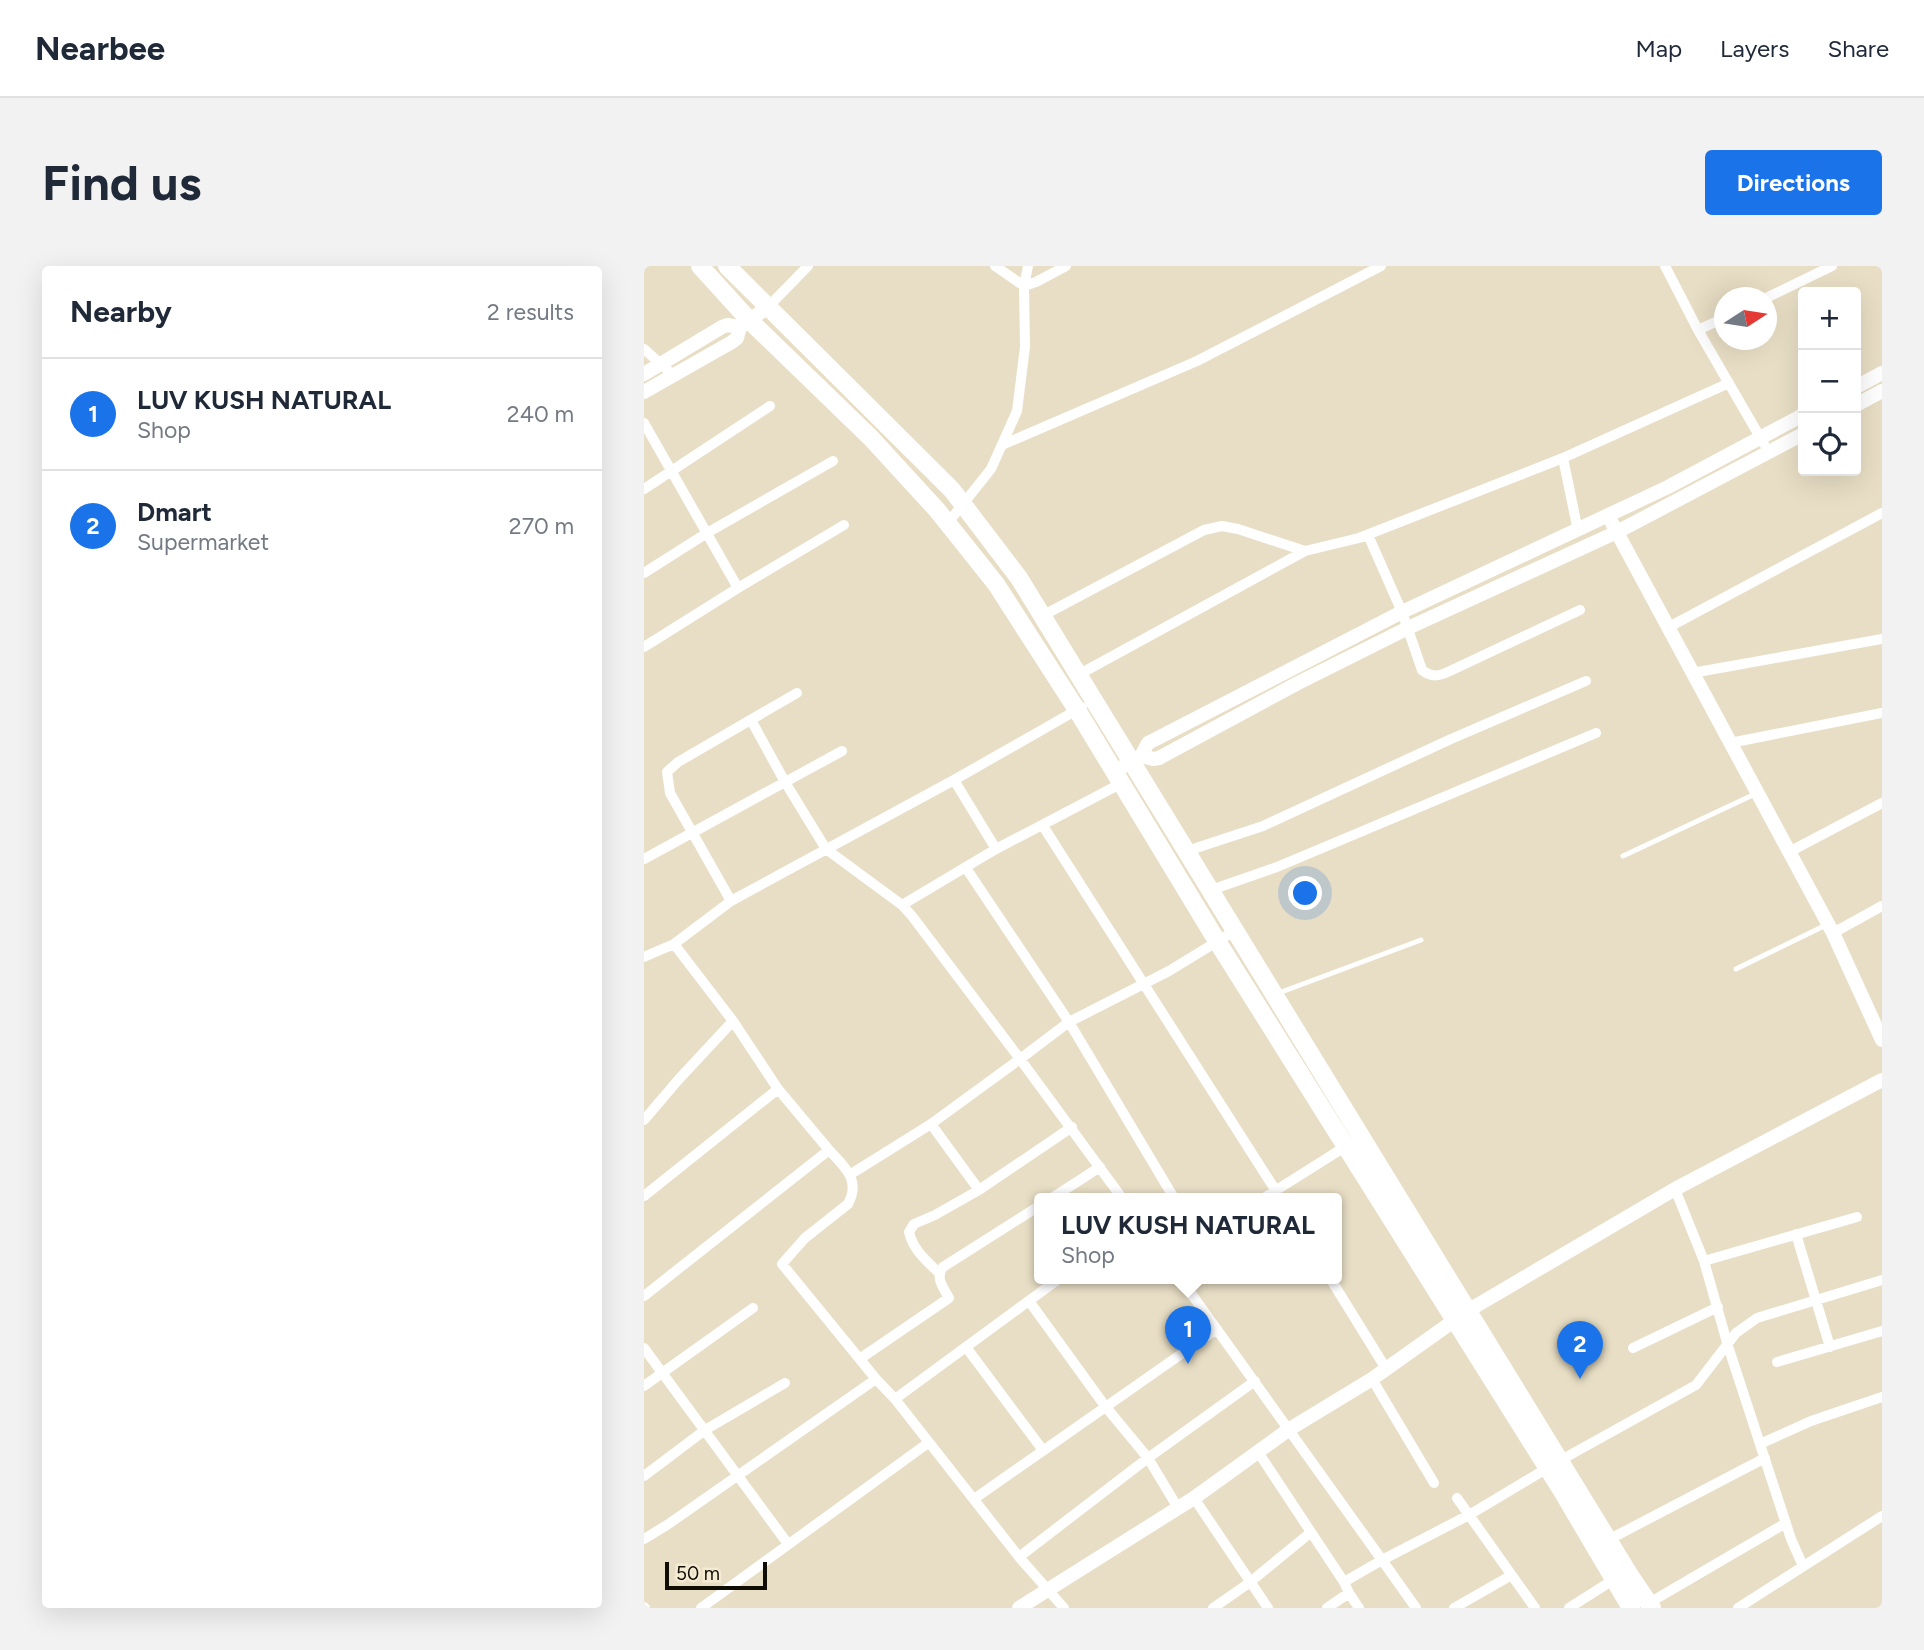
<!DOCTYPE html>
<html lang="en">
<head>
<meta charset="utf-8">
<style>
	body { margin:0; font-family:Figtree,sans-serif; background:#f2f2f3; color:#1f2937 }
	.controls { position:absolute; right:21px; top:21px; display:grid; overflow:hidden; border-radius:7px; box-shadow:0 7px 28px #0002 }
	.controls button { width:63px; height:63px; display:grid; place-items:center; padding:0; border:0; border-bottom:2px solid #e0e1e3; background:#fff; color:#1f2937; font:35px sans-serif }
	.compass { position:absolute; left:1070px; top:21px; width:63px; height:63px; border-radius:50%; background:#fff; box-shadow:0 7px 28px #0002; rotate:78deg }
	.scale { position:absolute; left:21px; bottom:18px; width:102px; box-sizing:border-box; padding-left:7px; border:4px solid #100d05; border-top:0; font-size:19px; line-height:24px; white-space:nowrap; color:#100d05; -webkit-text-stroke:5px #f5ebd2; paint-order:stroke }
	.you { position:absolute; left:662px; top:628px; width:24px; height:24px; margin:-18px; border:5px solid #fff; border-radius:50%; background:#1a73e8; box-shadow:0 0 0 10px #1a73e833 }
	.badge { display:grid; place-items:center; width:46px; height:46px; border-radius:50%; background:#1a73e8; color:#fff; font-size:23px; font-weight:700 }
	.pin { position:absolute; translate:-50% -58px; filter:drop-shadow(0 2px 4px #0008) }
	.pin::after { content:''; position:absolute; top:37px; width:24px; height:21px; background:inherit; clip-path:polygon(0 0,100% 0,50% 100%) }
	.popup { position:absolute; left:390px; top:927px; width:308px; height:91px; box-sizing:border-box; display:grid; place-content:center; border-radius:7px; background:#fff; filter:drop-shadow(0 2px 5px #0005); font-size:23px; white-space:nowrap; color:#747a83 }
	.popup b { font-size:26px; color:#1f2937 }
	.popup::after { content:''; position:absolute; left:50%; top:100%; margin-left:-14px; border:14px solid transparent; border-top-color:#fff }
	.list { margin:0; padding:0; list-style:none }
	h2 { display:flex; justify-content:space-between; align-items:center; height:91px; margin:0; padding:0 28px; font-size:30px }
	h2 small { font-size:23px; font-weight:400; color:#747a83 }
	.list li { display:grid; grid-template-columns:46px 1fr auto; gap:21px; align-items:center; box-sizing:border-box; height:112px; padding:0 28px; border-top:2px solid #e0e1e3 }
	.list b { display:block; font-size:26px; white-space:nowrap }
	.list p { margin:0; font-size:23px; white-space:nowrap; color:#747a83 }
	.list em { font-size:23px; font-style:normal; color:#747a83 }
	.icon { flex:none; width:38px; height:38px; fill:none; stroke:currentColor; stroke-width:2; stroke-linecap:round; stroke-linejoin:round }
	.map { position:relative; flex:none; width:1238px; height:1342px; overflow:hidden; border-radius:7px }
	header { display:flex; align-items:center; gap:42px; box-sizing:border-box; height:98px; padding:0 35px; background:#fff; border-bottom:2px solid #e0e1e3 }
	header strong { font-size:33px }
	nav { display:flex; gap:38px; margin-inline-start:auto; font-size:24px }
	.intro { display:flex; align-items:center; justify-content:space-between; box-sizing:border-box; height:168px; padding:0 42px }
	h1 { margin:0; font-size:49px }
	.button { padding:18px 32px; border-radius:7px; background:#1a73e8; color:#fff; font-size:24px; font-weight:700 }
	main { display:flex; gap:42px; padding:0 42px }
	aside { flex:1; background:#fff; border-radius:7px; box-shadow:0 7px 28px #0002 }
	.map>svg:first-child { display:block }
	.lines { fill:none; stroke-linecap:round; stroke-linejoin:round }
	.service { stroke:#fff; stroke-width:5 }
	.minor { stroke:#fff; stroke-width:10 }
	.tertiary { stroke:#fff; stroke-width:14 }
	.primary { stroke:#fff; stroke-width:18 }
</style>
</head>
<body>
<header>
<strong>Nearbee</strong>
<nav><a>Map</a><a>Layers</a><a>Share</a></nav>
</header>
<div class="intro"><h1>Find us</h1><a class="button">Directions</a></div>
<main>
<aside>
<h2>Nearby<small>2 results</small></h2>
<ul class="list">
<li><span class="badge">1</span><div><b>LUV KUSH NATURAL</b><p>Shop</p></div><em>240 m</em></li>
<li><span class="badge">2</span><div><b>Dmart</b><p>Supermarket</p></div><em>270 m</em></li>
</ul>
</aside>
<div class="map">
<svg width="1238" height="1342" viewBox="0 0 1238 1342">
	<rect width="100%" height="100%" fill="#e8dec5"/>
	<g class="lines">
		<!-- service -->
		<path class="service" d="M 979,590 L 1111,528
			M 1092,703 L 1182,659
			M 632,728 L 777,674"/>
		<!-- minor -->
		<path class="minor" d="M 351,0 L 380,20 L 392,16 L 422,0
			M 1021,0 L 1054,64 L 1120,178
			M 1122,32 L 1188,0
			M 124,41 L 164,0
			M 1054,64 L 1080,52
			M 0,83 L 29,109
			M 0,157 L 94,322 L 0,381
			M 358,179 L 553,95 L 737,0
			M 919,192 L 934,265
			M 0,223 L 126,140
			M 303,258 L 347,203 L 373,145 L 381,81 L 380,20 L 384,0
			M 724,269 L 758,346 L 778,404 C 788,412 795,410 806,405 L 936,344
			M 0,307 L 63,267 L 189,195
			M 94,322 L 200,259
			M 398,350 L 560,264 L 578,260 L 594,263 L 661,285
			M 1025,361 L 1238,247
			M 1048,407 L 1238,373
			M 434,409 L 661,285 L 715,272 L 919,192 L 1085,117
			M 107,454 L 141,516 L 182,583 L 258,639 L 268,650 L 376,793 L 287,858 L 207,908
			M 1086,477 L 1238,447
			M 310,514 L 352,583
			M 399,560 L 632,925
			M 543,585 L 619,560 L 807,473 L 942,415
			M 1145,586 L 1238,537
			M 0,593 L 198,485
			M 322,602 L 425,756 L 530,932
			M 567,624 L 633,601 L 952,467
			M 87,635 L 26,527 L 23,506 L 34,496 L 153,427
			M 258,639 L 352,583 L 478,517
			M 1189,667 L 1238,640
			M 30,678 L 89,755 L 134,823
			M 0,691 L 30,678 L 87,635 L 310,514 L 438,441
			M 0,854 L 35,813 L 89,755
			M 287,858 L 335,924
			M 1031,923 L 1060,995 L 1084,1080 L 1147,1273 L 1159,1300
			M 0,930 L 134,823 L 185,884
			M 408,932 L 456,901
			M 478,932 L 376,793 L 425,756 L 525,705 L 592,664
			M 620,932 L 707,877
			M 1152,968 L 1186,1081
			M 1060,995 L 1213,951
			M 295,1007 C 282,994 269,984 265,966 L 270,958 L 291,949 L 335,924 L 428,861
			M 536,1012 L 738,1294 L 700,1316 L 705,1327 L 683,1342
			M 686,1012 L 741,1101
			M 0,1030 L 185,884 C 201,901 217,914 204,938 L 161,972 L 138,998 L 232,1113 L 251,1133 L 375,1291 L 420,1342
			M 385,1035 L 461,1140 L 504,1192 L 534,1242
			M 322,1081 L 398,1183
			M 0,1082 L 144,1278
			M 989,1082 L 1074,1041
			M 217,1092 L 305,1032 C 299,1021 291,1012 299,1001 L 395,940
			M 1133,1096 L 1238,1065
			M 728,1113 L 790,1217
			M 0,1120 L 109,1042
			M 251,1133 L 416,1012
			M 1116,1178 L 1167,1155 L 1238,1131
			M 614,1186 L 700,1316
			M 0,1210 L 61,1164 L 141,1117
			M 550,1232 L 624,1342
			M 813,1232 L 891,1342
			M 330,1233 L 573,1063
			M 0,1273 L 23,1259 L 232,1113
			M 964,1274 L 1121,1192
			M 375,1291 L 504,1192 L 611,1115
			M 705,1327 L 715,1342
			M 1005,1337 L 1142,1257
			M 0,1341 L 1,1342
			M 57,1342 L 284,1177
			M 569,1342 L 605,1317 L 666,1267
			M 772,1342 L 738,1294 L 825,1249 L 917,1194 L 1052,1119 L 1092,1067 L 1113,1052 L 1238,1014
			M 810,1342 L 866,1310
			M 925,1342 L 969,1314
			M 1094,1342 L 1238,1250"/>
		<!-- tertiary -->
		<path class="tertiary" d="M 0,108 L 78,61 L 83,59 L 96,61
			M 1212,121 L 1238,107
			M 0,126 L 88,76 L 93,72 L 96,61 L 124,41
			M 1212,139 L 1238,125
			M 968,257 L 1189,667 L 1238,774
			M 497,490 L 509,493 L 515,492 L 654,417 L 764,362 L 973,266 L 1159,168
			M 471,505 L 497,490 L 504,477 L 510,474 L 758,346 L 1024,221 L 1159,149
			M 375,1342 L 550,1232 L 644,1164 L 728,1113 L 825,1044 L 1031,923 L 1238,814"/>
		<!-- primary -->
		<path class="primary" d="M 56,0 L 105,54 L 227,172 L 293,244 L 352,318 L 433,444 L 573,675 L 918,1225 L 987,1342
			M 83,0 L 308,224 L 375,312 L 985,1308 L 1008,1342"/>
	</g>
</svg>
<div class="controls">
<button>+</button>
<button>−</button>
<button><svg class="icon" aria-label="locate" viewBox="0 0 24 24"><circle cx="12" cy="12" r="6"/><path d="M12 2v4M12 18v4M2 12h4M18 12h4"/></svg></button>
</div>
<svg class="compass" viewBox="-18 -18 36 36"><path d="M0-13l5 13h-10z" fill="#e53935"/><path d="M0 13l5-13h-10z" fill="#747a83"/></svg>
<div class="scale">50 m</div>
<div class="you"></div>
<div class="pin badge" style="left:544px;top:1098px">1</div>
<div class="popup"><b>LUV KUSH NATURAL</b>Shop</div>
<div class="pin badge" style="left:936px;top:1113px">2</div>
</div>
</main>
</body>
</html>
